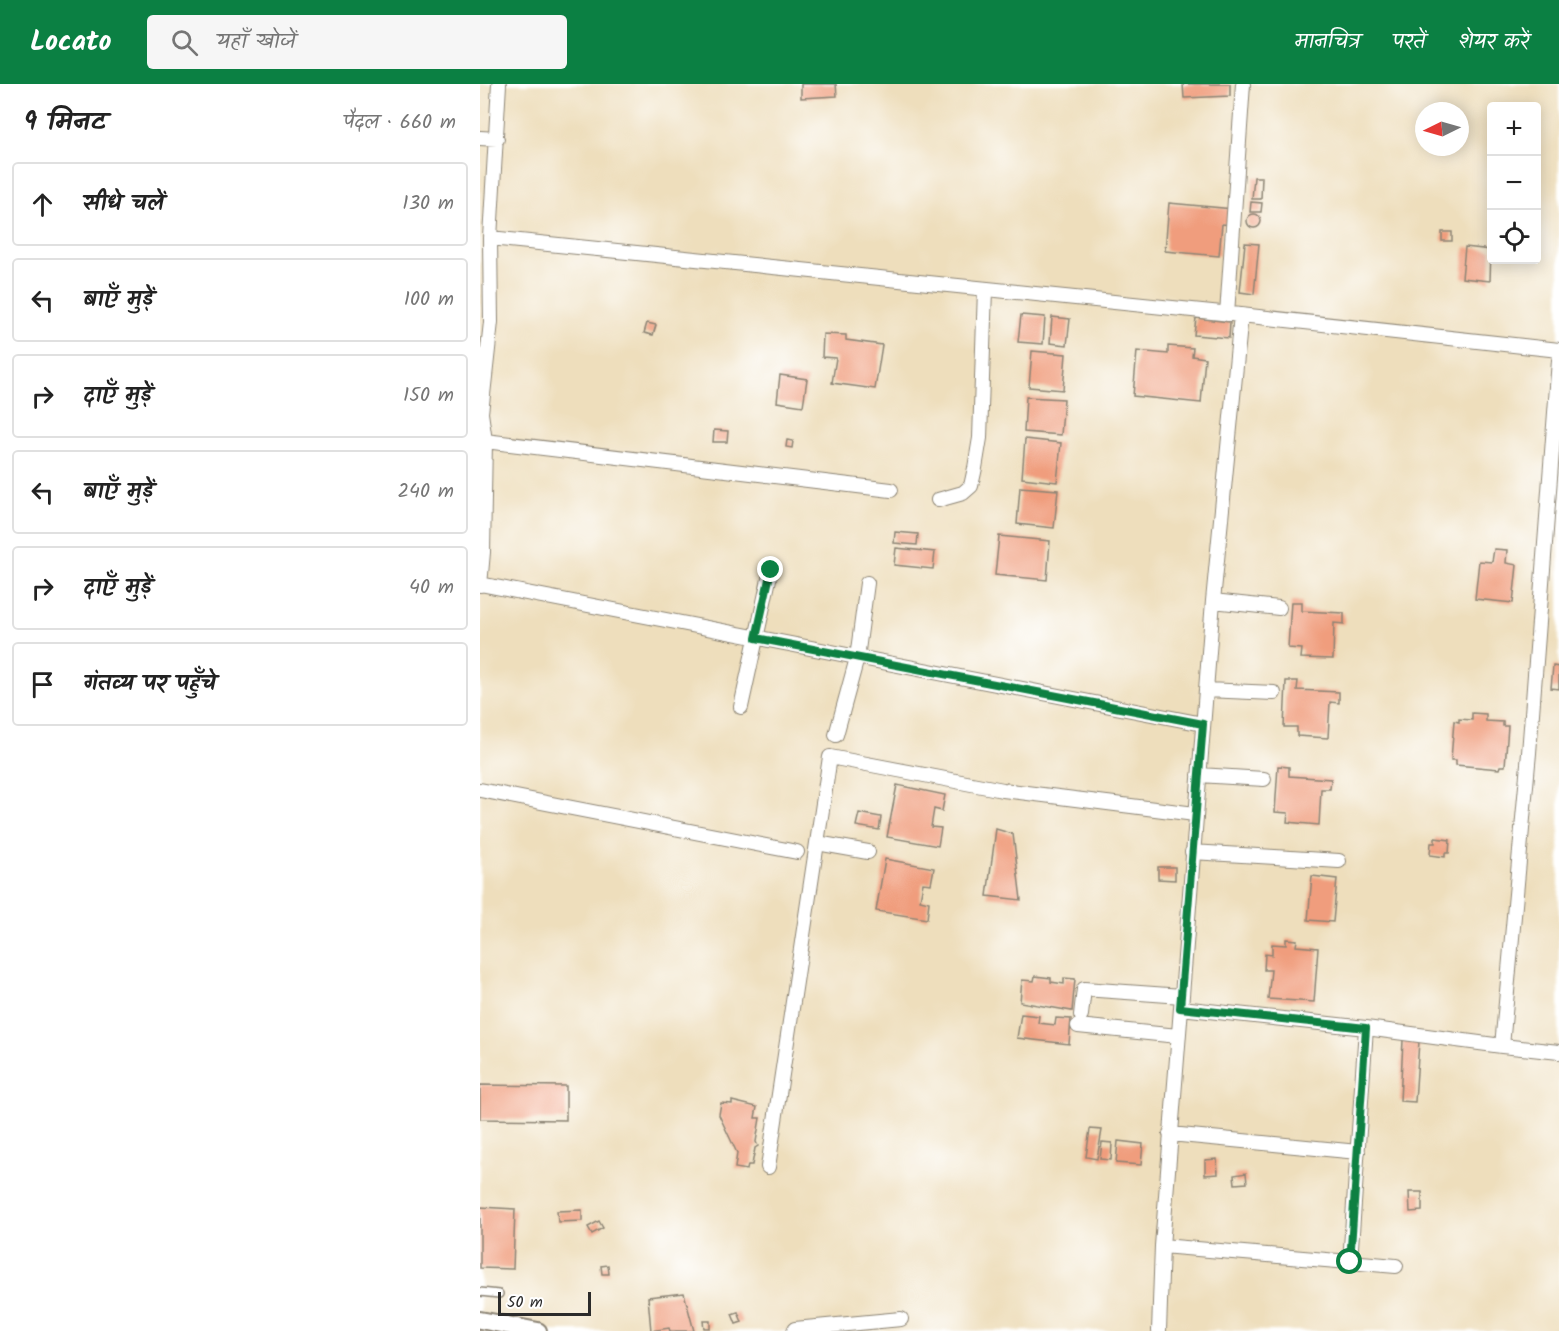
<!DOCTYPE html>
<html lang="hi">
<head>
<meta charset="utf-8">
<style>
	body { margin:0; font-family:Kalam,"Playpen Sans Deva",sans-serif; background:#f6f6f6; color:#222 }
	.controls { position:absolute; right:18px; top:18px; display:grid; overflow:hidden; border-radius:6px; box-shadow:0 3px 15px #0003 }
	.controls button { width:54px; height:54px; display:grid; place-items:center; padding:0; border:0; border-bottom:2px solid #e0e0e0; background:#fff; color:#222; font:30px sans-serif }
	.compass { position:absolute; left:935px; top:18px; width:54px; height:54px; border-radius:50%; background:#fff; box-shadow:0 3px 15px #0003; rotate:265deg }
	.scale { position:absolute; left:18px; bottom:15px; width:93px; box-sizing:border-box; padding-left:6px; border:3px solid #2b2b2b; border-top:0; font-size:16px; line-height:21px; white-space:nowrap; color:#2b2b2b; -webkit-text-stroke:4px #fff; paint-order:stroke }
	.stop { position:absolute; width:18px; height:18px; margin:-14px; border:4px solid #0b8043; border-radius:50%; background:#fff }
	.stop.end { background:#0b8043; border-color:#fff; box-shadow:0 2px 6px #0008 }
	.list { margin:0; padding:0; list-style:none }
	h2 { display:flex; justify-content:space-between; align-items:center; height:78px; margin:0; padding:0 24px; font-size:26px }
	h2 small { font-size:20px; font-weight:400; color:#767676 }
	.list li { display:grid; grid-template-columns:39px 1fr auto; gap:18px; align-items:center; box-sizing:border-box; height:84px; margin:0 12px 12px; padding:0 12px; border:2px solid #e0e0e0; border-radius:6px }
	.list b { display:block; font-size:22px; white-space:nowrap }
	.list em { font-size:20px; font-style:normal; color:#767676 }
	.icon { flex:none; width:33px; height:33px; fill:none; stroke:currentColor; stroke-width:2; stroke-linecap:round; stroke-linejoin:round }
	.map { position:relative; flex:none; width:1079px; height:1247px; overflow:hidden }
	header { display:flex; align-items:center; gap:36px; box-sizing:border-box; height:84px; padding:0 30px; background:#0b8043; color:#fff }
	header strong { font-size:28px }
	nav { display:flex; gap:33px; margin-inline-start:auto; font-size:21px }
	.search { width:420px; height:54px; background:#f6f6f6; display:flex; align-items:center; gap:15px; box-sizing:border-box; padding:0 21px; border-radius:6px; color:#767676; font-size:22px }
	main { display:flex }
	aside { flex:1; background:#fff }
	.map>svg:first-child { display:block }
	.building { fill:#f09d7d }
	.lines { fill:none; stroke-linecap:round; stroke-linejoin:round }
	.service-casing { stroke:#8c8474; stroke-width:10 }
	.minor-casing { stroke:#8c8474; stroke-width:16 }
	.tertiary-casing { stroke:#8c8474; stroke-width:20 }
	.service { stroke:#fff; stroke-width:7 }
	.minor { stroke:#fff; stroke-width:14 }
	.tertiary { stroke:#fff; stroke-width:16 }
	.route { stroke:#0b8043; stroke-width:8 }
</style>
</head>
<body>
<header>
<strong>Locato</strong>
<div class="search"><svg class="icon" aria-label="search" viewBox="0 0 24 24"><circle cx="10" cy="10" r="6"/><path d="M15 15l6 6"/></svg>यहाँ खोजें</div>
<nav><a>मानचित्र</a><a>परतें</a><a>शेयर करें</a></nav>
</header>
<main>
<aside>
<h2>9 मिनट<small>पैदल · 660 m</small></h2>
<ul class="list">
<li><svg class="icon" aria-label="ahead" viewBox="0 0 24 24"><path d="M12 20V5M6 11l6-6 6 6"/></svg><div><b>सीधे चलें</b></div><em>130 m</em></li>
<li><svg class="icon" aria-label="left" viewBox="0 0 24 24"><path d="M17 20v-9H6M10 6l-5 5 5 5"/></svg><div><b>बाएँ मुड़ें</b></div><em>100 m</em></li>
<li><svg class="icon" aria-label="right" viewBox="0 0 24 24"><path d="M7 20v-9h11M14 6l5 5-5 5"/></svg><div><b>दाएँ मुड़ें</b></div><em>150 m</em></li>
<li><svg class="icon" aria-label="left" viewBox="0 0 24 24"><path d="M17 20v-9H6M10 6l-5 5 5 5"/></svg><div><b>बाएँ मुड़ें</b></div><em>240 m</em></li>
<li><svg class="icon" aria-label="right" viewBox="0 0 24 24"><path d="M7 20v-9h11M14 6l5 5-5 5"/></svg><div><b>दाएँ मुड़ें</b></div><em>40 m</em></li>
<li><svg class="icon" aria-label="arrive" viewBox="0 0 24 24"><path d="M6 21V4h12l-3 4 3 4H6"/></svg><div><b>गंतव्य पर पहुँचे</b></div></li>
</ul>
</aside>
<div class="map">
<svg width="1079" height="1247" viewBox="0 0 1079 1247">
	<rect width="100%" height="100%" fill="#fff"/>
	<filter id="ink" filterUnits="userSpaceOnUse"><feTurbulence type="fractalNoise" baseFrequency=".0167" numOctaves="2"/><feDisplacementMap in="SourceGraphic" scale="12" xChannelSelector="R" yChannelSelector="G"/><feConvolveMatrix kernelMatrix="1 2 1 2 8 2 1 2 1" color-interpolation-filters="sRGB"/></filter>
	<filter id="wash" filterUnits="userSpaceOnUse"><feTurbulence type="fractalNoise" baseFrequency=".008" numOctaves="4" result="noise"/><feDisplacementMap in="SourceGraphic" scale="24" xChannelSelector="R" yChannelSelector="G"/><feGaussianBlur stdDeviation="1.35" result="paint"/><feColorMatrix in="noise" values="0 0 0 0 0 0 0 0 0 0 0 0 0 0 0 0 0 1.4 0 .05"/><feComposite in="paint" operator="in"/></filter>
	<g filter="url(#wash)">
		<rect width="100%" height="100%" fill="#eedebc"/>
		<g id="blocks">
			<!-- building -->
			<path class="building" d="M 321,0 L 356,0 L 357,12 L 321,14 Z
				M 703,0 L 750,0 L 750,12 L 704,14 Z
				M 774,93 L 782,93 L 781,115 L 772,115 Z
				M 771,118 L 782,119 L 781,128 L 770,128 Z
				M 689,119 L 753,125 L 752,141 L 742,140 L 739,172 L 685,167 Z
				M767 137a7 7 0 1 1 14 0a7 7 0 1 1-14 0Z
				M 962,148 L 972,148 L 972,157 L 962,157 Z
				M 765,159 L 779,160 L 774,210 L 760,208 Z
				M 985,163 L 1011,166 L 1010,197 L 982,194 Z
				M 541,231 L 565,233 L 563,260 L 538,258 Z
				M 572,233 L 590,235 L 587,261 L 570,259 Z
				M 716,234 L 750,238 L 749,254 L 714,251 Z
				M 167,239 L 176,241 L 173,251 L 164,249 Z
				M 343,250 L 366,251 L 366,256 L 402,261 L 395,305 L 352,299 L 356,274 L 342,273 Z
				M 688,262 L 713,264 L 712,272 L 725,274 L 721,319 L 653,312 L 657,267 L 688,270 Z
				M 552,267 L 586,270 L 583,306 L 549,303 Z
				M 300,291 L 327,295 L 323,322 L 297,318 Z
				M 546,313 L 584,315 L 581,351 L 544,348 Z
				M 234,346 L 248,347 L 247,358 L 233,358 Z
				M 545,355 L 581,359 L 577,398 L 542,394 Z
				M 307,356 L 313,357 L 312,364 L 306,363 Z
				M 540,403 L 578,406 L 574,444 L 537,440 Z
				M 415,448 L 438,450 L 437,461 L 414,459 Z
				M 519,452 L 570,457 L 567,496 L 515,491 Z
				M 416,464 L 455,468 L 453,485 L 414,481 Z
				M 1014,465 L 1027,466 L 1026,479 L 1037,481 L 1033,519 L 995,515 L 999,477 L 1012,478 Z
				M 811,518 L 822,518 L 822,527 L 864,529 L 864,540 L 854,539 L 853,575 L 821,574 L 822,565 L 808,564 Z
				M 1073,582 L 1079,583 L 1079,605 L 1071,604 Z
				M 806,597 L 818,597 L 817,606 L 859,608 L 859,619 L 850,618 L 848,654 L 817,652 L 817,643 L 804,643 Z
				M 992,629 L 1006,630 L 1006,637 L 1023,638 L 1023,642 L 1028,642 L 1025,682 L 1020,682 L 1019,685 L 976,681 L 976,676 L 971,676 L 974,637 L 979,638 L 979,635 L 992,636 Z
				M 798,682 L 809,683 L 809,692 L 851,695 L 850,705 L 841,705 L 839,741 L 807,738 L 808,729 L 795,728 Z
				M 417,701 L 465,711 L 462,727 L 454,725 L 451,743 L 461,744 L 458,762 L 407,753 Z
				M 379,729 L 401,733 L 399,746 L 376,742 Z
				M 516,745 L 533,750 L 541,816 L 507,812 Z
				M 955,754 L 970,756 L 969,769 L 965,769 L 965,773 L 950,771 L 951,759 L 955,759 Z
				M 405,775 L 454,784 L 451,800 L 443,799 L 440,816 L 449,818 L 447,835 L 396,827 Z
				M 678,783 L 695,783 L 695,796 L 678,795 Z
				M 832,792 L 857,795 L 853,838 L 828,836 Z
				M 806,855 L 817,856 L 816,862 L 838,864 L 834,918 L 788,915 L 791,886 L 784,886 L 785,870 L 792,871 L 792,860 L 806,861 Z
				M 555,892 L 571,894 L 571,898 L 584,900 L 584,894 L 595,895 L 592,927 L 540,918 L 542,896 L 554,897 Z
				M 541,930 L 559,932 L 558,939 L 575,941 L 576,934 L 591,935 L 589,960 L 537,954 Z
				M 923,956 L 939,957 L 935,1018 L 920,1017 Z
				M 0,1001 L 86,1002 L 86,1036 L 0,1035 Z
				M 252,1017 L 277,1023 L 275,1034 L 280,1034 L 276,1058 L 278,1062 L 275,1064 L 272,1081 L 268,1081 L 267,1086 L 255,1084 L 257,1069 L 239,1031 L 241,1019 L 252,1020 Z
				M 610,1045 L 622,1046 L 617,1075 L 606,1073 Z
				M 638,1057 L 663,1060 L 661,1081 L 636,1079 Z
				M 622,1058 L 632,1059 L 631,1076 L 620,1075 Z
				M 737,1075 L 738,1090 L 725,1091 L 725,1076 Z
				M 766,1089 L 767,1099 L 755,1100 L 754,1091 Z
				M 929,1108 L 942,1108 L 942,1127 L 930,1128 Z
				M 0,1123 L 35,1125 L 33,1185 L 0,1184 Z
				M 102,1126 L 102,1137 L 78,1138 L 77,1127 Z
				M 119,1137 L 123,1144 L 112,1150 L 108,1143 Z
				M 128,1181 L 129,1190 L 122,1190 L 121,1182 Z
				M 204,1209 L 214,1247 L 190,1247 L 189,1244 L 171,1247 L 168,1213 Z
				M 258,1228 L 262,1238 L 256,1240 L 252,1230 Z
				M 223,1237 L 230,1237 L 230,1244 L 224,1244 Z"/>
		</g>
	</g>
	<g filter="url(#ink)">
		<use href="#blocks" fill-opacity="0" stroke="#8c8474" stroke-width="1.5"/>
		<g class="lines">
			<defs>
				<path id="service" d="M 0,1208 L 19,1210"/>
				<path id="minor" d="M 0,54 L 17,55
					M 10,154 L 761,231 L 1079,266
					M 747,230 L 763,0
					M 761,231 L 733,517 L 701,924 L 886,944 L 1022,962 L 1049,669 L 1079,276
					M 5,357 L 411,406
					M 458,416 L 483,409 L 491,402 L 495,384 L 500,354 L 505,205
					M 0,500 L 723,640
					M 0,501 L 3,468 L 5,357 L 1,329 L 11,238 L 10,154 L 19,0
					M 733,517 L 799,524
					M 726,606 L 794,609
					M 261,623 L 291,486
					M 356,651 L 377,574 L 387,499
					M 719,691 L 784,695
					M 0,706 L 317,768
					M 337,759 L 388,768
					M 712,768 L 859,777
					M 601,931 L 604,905 L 702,912
					M 598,942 L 698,952
					M 1022,962 L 1079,968
					M 690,1050 L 878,1068
					M 288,1083 L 350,673 L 523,706 L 715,730
					M 682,1162 L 916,1182
					M 870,1178 L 886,944
					M 314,1247 L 315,1245 L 421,1235
					M 679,1247 L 682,1162 L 701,924"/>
				<path id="tertiary" d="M 0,1236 L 58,1247"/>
			</defs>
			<!-- service casing -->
			<use href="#service" class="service-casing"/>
			<!-- minor casing -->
			<use href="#minor" class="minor-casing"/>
			<!-- tertiary casing -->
			<use href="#tertiary" class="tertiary-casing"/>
			<!-- service -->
			<use href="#service" class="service"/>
			<!-- minor -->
			<use href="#minor" class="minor"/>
			<!-- tertiary -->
			<use href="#tertiary" class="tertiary"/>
		</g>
	</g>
	<g class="lines" filter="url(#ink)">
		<!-- route -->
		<path class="route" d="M 291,486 L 276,554 L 723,640 L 700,924 L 886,944 L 870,1178"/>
	</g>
</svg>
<div class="controls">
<button>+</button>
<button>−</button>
<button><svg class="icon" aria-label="locate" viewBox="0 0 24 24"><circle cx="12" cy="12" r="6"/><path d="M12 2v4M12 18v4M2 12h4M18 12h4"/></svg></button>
</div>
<svg class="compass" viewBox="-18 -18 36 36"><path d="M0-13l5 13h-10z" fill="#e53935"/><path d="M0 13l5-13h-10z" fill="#767676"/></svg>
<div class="scale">50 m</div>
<div class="stop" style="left:870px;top:1178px"></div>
<div class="stop end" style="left:291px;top:486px"></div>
</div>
</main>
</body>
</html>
